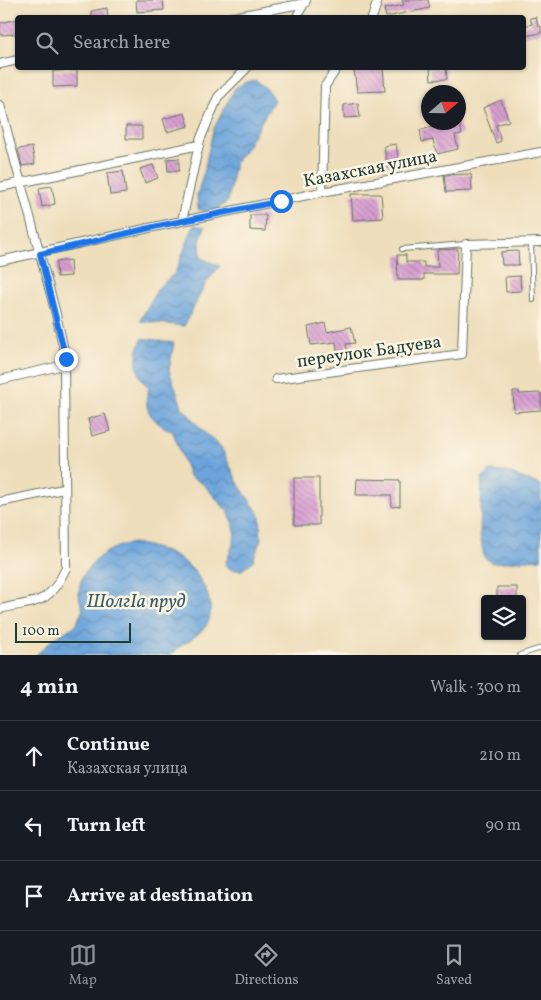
<!DOCTYPE html>
<html lang="en">
<head>
<meta charset="utf-8">
<style>
	body { margin:0; font-family:Vollkorn,serif; background:#20242c; color:#f1f3f6 }
	.controls { position:absolute; right:15px; bottom:15px; display:grid; overflow:hidden; border-radius:5px; box-shadow:0 1px 4px #0004 }
	.controls button { width:45px; height:45px; display:grid; place-items:center; padding:0; border:0; border-bottom:1px solid #363941; background:#171b24; color:#f1f3f6; font:25px sans-serif }
	.compass { position:absolute; left:421px; top:85px; width:45px; height:45px; border-radius:50%; background:#171b24; box-shadow:0 1px 4px #0004; rotate:70deg }
	.scale { position:absolute; left:15px; bottom:12px; width:116px; box-sizing:border-box; padding-left:5px; border:2px solid #1f3d34; border-top:0; font-size:14px; line-height:18px; white-space:nowrap; color:#1f3d34; -webkit-text-stroke:4px #fcf5e5; paint-order:stroke }
	.stop { position:absolute; width:15px; height:15px; margin:-11px; border:4px solid #1a73e8; border-radius:50%; background:#fff }
	.stop.end { background:#1a73e8; border-color:#fff; box-shadow:0 1px 5px #0008 }
	.list { margin:0; padding:0; list-style:none }
	h2 { display:flex; justify-content:space-between; align-items:center; height:65px; margin:0; padding:0 20px; font-size:21px }
	h2 small { font-size:16px; font-weight:400; color:#9ea1a6 }
	.list li { display:grid; grid-template-columns:32px 1fr auto; gap:15px; align-items:center; box-sizing:border-box; height:70px; padding:0 20px; border-top:1px solid #363941 }
	.list b { display:block; font-size:19px; white-space:nowrap }
	.list p { margin:0; font-size:16px; white-space:nowrap; color:#9ea1a6 }
	.list em { font-size:16px; font-style:normal; color:#9ea1a6 }
	.icon { flex:none; width:28px; height:28px; fill:none; stroke:currentColor; stroke-width:2; stroke-linecap:round; stroke-linejoin:round }
	.map { position:relative; flex:none; width:541px; height:655px; overflow:hidden }
	.search { position:absolute; background:#171b24; box-shadow:0 1px 4px #0004; left:15px; right:15px; top:15px; height:55px; display:flex; align-items:center; gap:12px; box-sizing:border-box; padding:0 18px; border-radius:5px; color:#9ea1a6; font-size:19px }
	.sheet { height:275px; background:#171b24 }
	nav { display:flex; justify-content:space-around; align-items:center; box-sizing:border-box; height:70px; border-top:1px solid #363941; background:#171b24; font-size:14px; color:#9ea1a6 }
	nav a { display:grid; justify-items:center; gap:2px }
	nav .on { color:#8c9099 }
	.map>svg:first-child { display:block }
	.water { fill:url(#water-waves); stroke:#467088 }
	.building { fill:url(#building-back-hatch) }
	.lines { fill:none; stroke-linecap:round; stroke-linejoin:round }
	.lane-casing { stroke:#677564; stroke-width:6 }
	.street-casing { stroke:#677564; stroke-width:10 }
	.lane { stroke:#fff; stroke-width:4 }
	.street { stroke:#fff; stroke-width:8 }
	.route { stroke:#1a73e8; stroke-width:6 }
	.labels { text-anchor:middle; stroke-width:5; stroke-linejoin:round; paint-order:stroke }
	.street-label { font-size:18px; fill:#1f3d34; stroke:#fcf5e5 }
	.water-label { font-size:19px; font-style:italic; fill:#365c66; stroke:#fcf5e5 }
</style>
</head>
<body>
<div class="map">
<svg width="541" height="655" viewBox="0 0 541 655">
	<defs>
		<pattern id="water-waves" width="16" height="10" patternUnits="userSpaceOnUse" patternTransform="scale(1.25)"><rect width="16" height="10" fill="#6ca4db"/><path d="M0 5q4-4 8 0t8 0" fill="none" stroke="#5887b2"/></pattern>
		<pattern id="building-back-hatch" width="6" height="6" patternUnits="userSpaceOnUse" patternTransform="scale(1.25)"><rect width="6" height="6" fill="#d89fd2"/><path d="M-1 5l2 2M0 0l6 6M5-1l2 2" fill="none" stroke="#af83ab"/></pattern>
	</defs>
	<rect width="100%" height="100%" fill="#fcf5e5"/>
	<filter id="ink" filterUnits="userSpaceOnUse"><feTurbulence type="fractalNoise" baseFrequency=".02" numOctaves="2"/><feDisplacementMap in="SourceGraphic" scale="10" xChannelSelector="R" yChannelSelector="G"/><feConvolveMatrix kernelMatrix="1 2 1 2 8 2 1 2 1" color-interpolation-filters="sRGB"/></filter>
	<filter id="wash" filterUnits="userSpaceOnUse"><feTurbulence type="fractalNoise" baseFrequency=".0096" numOctaves="4" result="noise"/><feDisplacementMap in="SourceGraphic" scale="20" xChannelSelector="R" yChannelSelector="G"/><feGaussianBlur stdDeviation="1.12" result="paint"/><feColorMatrix in="noise" values="0 0 0 0 0 0 0 0 0 0 0 0 0 0 0 0 0 1.4 0 .05"/><feComposite in="paint" operator="in"/></filter>
	<g filter="url(#wash)">
		<rect width="100%" height="100%" fill="#eedebc"/>
		<!-- water -->
		<path class="water" d="M 256,80 L 266,88 L 274,100 L 245,150 L 235,162 L 228,201 C 221,209 208,214 198,209 L 197,195 L 204,171 L 213,130 L 235,88 L 247,82 Z
			M 194,225 L 205,227 L 200,241 L 201,258 L 220,266 L 206,283 L 184,326 L 140,321 L 158,288 L 175,273 Z
			M 143,338 L 174,343 L 169,370 L 182,407 L 205,433 L 221,447 L 239,485 L 260,515 L 261,539 L 253,561 L 242,570 L 232,570 L 225,565 L 234,542 L 235,530 L 229,513 L 203,484 L 189,476 L 173,432 C 154,422 141,412 149,388 C 135,375 133,354 143,338 Z
			M 490,471 L 506,472 L 541,485 L 541,559 L 492,563 L 484,557 L 480,534 L 482,479 Z
			M 134,543 C 169,550 195,560 208,596 C 210,604 212,614 208,622 C 202,636 181,643 171,655 L 36,655 L 53,639 L 76,625 L 83,609 C 67,576 103,546 134,543 Z"/>
		<g id="blocks">
			<!-- building -->
			<path class="building" d="M 136,0 L 163,0 L 164,10 L 137,12 Z
				M 402,0 L 428,0 L 430,8 L 386,17 L 384,9 L 404,5 Z
				M 107,8 L 108,18 L 92,18 L 91,11 Z
				M 536,17 L 538,26 L 541,26 L 541,33 L 524,36 L 524,26 L 532,24 L 530,18 Z
				M 18,19 L 18,34 L 0,35 L 0,23 Z
				M 383,68 L 385,91 L 357,92 L 354,70 Z
				M 430,68 L 446,68 L 447,79 L 431,80 Z
				M 77,70 L 77,86 L 53,87 L 53,71 Z
				M 501,100 L 509,121 L 496,125 L 501,141 L 496,143 L 483,108 Z
				M 358,103 L 360,117 L 344,118 L 344,105 Z
				M 185,113 L 189,126 L 167,132 L 163,119 Z
				M 453,122 L 459,122 L 462,134 L 455,135 L 458,149 L 437,154 L 433,140 L 422,142 L 420,130 Z
				M 126,126 L 142,126 L 142,139 L 126,139 Z
				M 396,144 L 399,162 L 387,165 L 384,146 Z
				M 32,147 L 35,164 L 22,166 L 18,149 Z
				M 179,158 L 179,171 L 168,171 L 167,159 Z
				M 153,165 L 158,178 L 145,183 L 140,169 Z
				M 123,171 L 126,193 L 110,195 L 107,173 Z
				M 471,174 L 472,191 L 446,192 L 444,175 Z
				M 52,186 L 55,204 L 42,207 L 39,188 Z
				M 351,194 L 381,194 L 383,218 L 353,220 Z
				M 250,215 L 266,215 L 265,231 L 250,230 Z
				M 458,249 L 457,274 L 424,274 L 424,280 L 398,280 L 397,255 L 406,255 L 406,262 L 424,262 L 424,267 L 438,267 L 437,250 Z
				M 518,251 L 519,265 L 502,265 L 501,252 Z
				M 70,260 L 71,276 L 57,277 L 56,262 Z
				M 520,276 L 521,291 L 506,292 L 505,277 Z
				M 325,323 L 327,332 L 351,327 L 355,343 L 346,344 L 348,356 L 338,358 L 336,342 L 311,345 L 308,327 Z
				M 513,391 L 519,391 L 519,394 L 541,393 L 541,410 L 514,412 Z
				M 105,414 L 110,431 L 92,436 L 88,419 Z
				M 294,478 L 319,478 L 319,525 L 294,525 Z
				M 357,479 L 400,480 L 400,506 L 392,507 L 391,495 L 356,495 Z
				M 497,587 L 517,587 L 517,599 L 497,599 Z"/>
		</g>
	</g>
	<g filter="url(#ink)">
		<use href="#blocks" fill-opacity="0" stroke="#677564" stroke-width="1"/>
		<g class="lines">
			<defs>
				<path id="lane" d="M 531,242 L 533,300
					M 402,249 L 466,244
					M 520,655 L 541,648"/>
				<path id="street" d="M 228,18 L 305,3
					M 296,18 L 306,0
					M 372,18 L 378,0
					M 0,64 L 18,60
					M 0,105 L 55,310 L 66,359 L 64,365 L 0,380
					M 0,187 L 199,145
					M 322,192 L 325,86 L 337,68
					M 182,221 L 200,140 L 218,97 L 247,68
					M 0,261 L 158,226 L 322,192 L 541,152
					M 276,379 L 462,354 L 466,244 L 541,242
					M 0,502 L 63,489
					M 0,609 C 36,600 48,607 66,568 L 64,365"/>
			</defs>
			<!-- lane casing -->
			<use href="#lane" class="lane-casing"/>
			<!-- street casing -->
			<use href="#street" class="street-casing"/>
			<!-- lane -->
			<use href="#lane" class="lane"/>
			<!-- street -->
			<use href="#street" class="street"/>
		</g>
	</g>
	<g class="lines" filter="url(#ink)">
		<!-- route -->
		<path class="route" d="M 66,359 L 40,254 L 158,226 L 281,201"/>
	</g>
	<g class="labels">
		<!-- street labels -->
		<g class="street-label">
			<text transform="translate(370 168) rotate(-11)" y="6">Казахская улица</text>
			<text transform="translate(369 351) rotate(-8)" y="6">переулок Бадуева</text>
		</g>
		<!-- water labels -->
		<g class="water-label">
			<text x="136" y="607">ШолгIа пруд</text>
		</g>
	</g>
</svg>
<div class="controls">
<button><svg class="icon" aria-label="layers" viewBox="0 0 24 24"><path d="M12 4l9 5-9 5-9-5zM3 14l9 5 9-5"/></svg></button>
</div>
<svg class="compass" viewBox="-18 -18 36 36"><path d="M0-13l5 13h-10z" fill="#e53935"/><path d="M0 13l5-13h-10z" fill="#9ea1a6"/></svg>
<div class="scale">100 m</div>
<div class="stop" style="left:281px;top:201px"></div>
<div class="stop end" style="left:66px;top:359px"></div>
<div class="search"><svg class="icon" aria-label="search" viewBox="0 0 24 24"><circle cx="10" cy="10" r="6"/><path d="M15 15l6 6"/></svg>Search here</div>
</div>
<section class="sheet">
<h2>4 min<small>Walk · 300 m</small></h2>
<ul class="list">
<li><svg class="icon" aria-label="ahead" viewBox="0 0 24 24"><path d="M12 20V5M6 11l6-6 6 6"/></svg><div><b>Continue</b><p>Казахская улица</p></div><em>210 m</em></li>
<li><svg class="icon" aria-label="left" viewBox="0 0 24 24"><path d="M17 20v-9H6M10 6l-5 5 5 5"/></svg><div><b>Turn left</b></div><em>90 m</em></li>
<li><svg class="icon" aria-label="arrive" viewBox="0 0 24 24"><path d="M6 21V4h12l-3 4 3 4H6"/></svg><div><b>Arrive at destination</b></div></li>
</ul>
</section>
<nav>
<a class="on"><svg class="icon" aria-label="map" viewBox="0 0 24 24"><path d="M3 6l6-2 6 2 6-2v14l-6 2-6-2-6 2zM9 4v14M15 6v14"/></svg>Map</a>
<a><svg class="icon" aria-label="directions" viewBox="0 0 24 24"><path d="M12 3l9 9-9 9-9-9zM9 14v-3h6M13 9l2 2-2 2"/></svg>Directions</a>
<a><svg class="icon" aria-label="saved" viewBox="0 0 24 24"><path d="M7 4h10v16l-5-4-5 4z"/></svg>Saved</a>
</nav>
</body>
</html>
